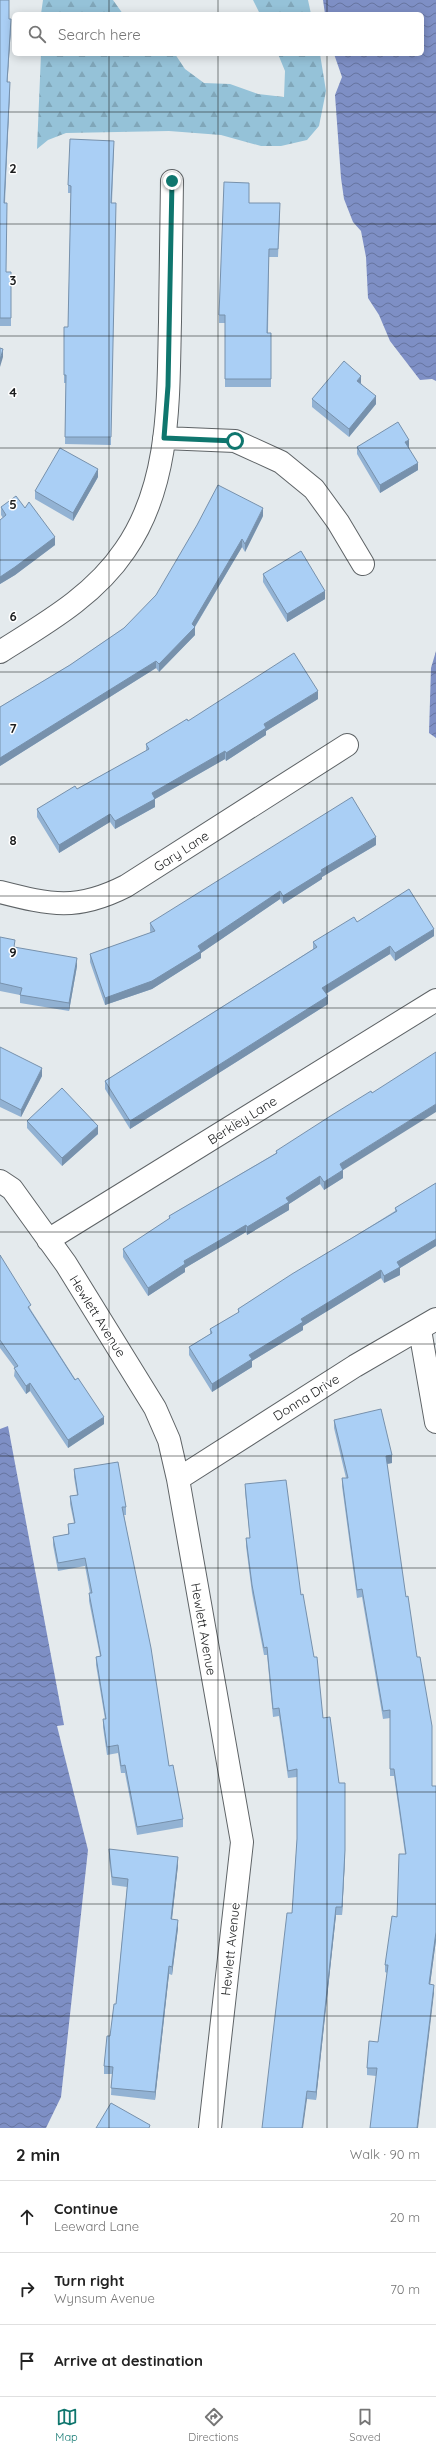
<!DOCTYPE html>
<html lang="en">
<head>
<meta charset="utf-8">
<style>
	body { margin:0; font-family:Quicksand,sans-serif; background:#f6f6f6; color:#222 }
	.stop { position:absolute; width:12px; height:12px; margin:-9px; border:3px solid #0f766e; border-radius:50%; background:#fff }
	.stop.end { background:#0f766e; border-color:#fff; box-shadow:0 1px 4px #0008 }
	.list { margin:0; padding:0; list-style:none }
	h2 { display:flex; justify-content:space-between; align-items:center; height:52px; margin:0; padding:0 16px; font-size:17px }
	h2 small { font-size:13px; font-weight:400; color:#767676 }
	.list li { display:grid; grid-template-columns:26px 1fr auto; gap:12px; align-items:center; box-sizing:border-box; height:72px; padding:0 16px; border-top:1px solid #e0e0e0 }
	.list b { display:block; font-size:15px; white-space:nowrap }
	.list p { margin:0; font-size:13px; white-space:nowrap; color:#767676 }
	.list em { font-size:13px; font-style:normal; color:#767676 }
	.icon { flex:none; width:22px; height:22px; fill:none; stroke:currentColor; stroke-width:2; stroke-linecap:round; stroke-linejoin:round }
	.map { position:relative; flex:none; width:436px; height:2128px; overflow:hidden }
	.search { position:absolute; background:#fff; box-shadow:0 2px 10px #0003; left:12px; right:12px; top:12px; height:44px; display:flex; align-items:center; gap:10px; box-sizing:border-box; padding:0 14px; border-radius:6px; color:#767676; font-size:15px }
	.sheet { height:268px; background:#fff }
	nav { display:flex; justify-content:space-around; align-items:center; box-sizing:border-box; height:56px; border-top:1px solid #e0e0e0; background:#fff; font-size:11px; color:#767676 }
	nav a { display:grid; justify-items:center; gap:2px }
	nav .on { color:#0f766e }
	.map>svg:first-child { display:block }
	.forest { fill:url(#forest-firs) }
	.water { fill:url(#water-waves) }
	.lines { fill:none; stroke-linecap:round; stroke-linejoin:round }
	.minor-casing { stroke:#5e6366; stroke-width:24 }
	.minor { stroke:#fff; stroke-width:22 }
	.wall { fill:#92b2d3 }
	.shaded-wall { fill:#7791ac }
	.building { fill:#aacff5; stroke:#7791ac }
	.route { stroke:#0f766e; stroke-width:5 }
	.grid { fill:none; stroke:#1b1d1e; stroke-width:1; stroke-opacity:0.55 }
	.labels { text-anchor:middle; stroke-width:3; stroke-linejoin:round; paint-order:stroke }
	.street-label { font-size:13px; fill:#1b1d1e; stroke:#fff }
	.grid-label { font-size:13px; text-anchor:middle; font-weight:bold; fill:#1b1d1e; stroke:#fff; stroke-width:3; stroke-linejoin:round; paint-order:stroke }
</style>
</head>
<body>
<div class="map">
<svg width="436" height="2128" viewBox="0 0 436 2128">
	<defs>
		<pattern id="forest-firs" width="22" height="20" patternUnits="userSpaceOnUse"><rect width="22" height="20" fill="#95c2d8"/><path d="M5 1l3.5 6h-7zM16 11l3.5 6h-7z" fill="#80a6b9"/></pattern>
		<pattern id="water-waves" width="16" height="10" patternUnits="userSpaceOnUse"><rect width="16" height="10" fill="#7e8fc5"/><path d="M0 5q4-4 8 0t8 0" fill="none" stroke="#66749f"/></pattern>
	</defs>
	<rect width="100%" height="100%" fill="#e4eaed"/>
	<!-- forest -->
	<path class="forest" d="M 43,0 L 113,0 L 123,14 L 41,14 Z
		M 253,0 L 308,0 L 311,14 L 260,14 Z
		M 41,54 L 175,54 L 185,69 L 204,83 L 230,84 L 258,94 L 284,97 L 285,71 L 278,54 L 320,54 L 326,91 L 319,126 L 307,140 L 281,146 L 261,146 L 221,135 L 169,131 L 66,133 L 48,140 L 37,149 Z"/>
	<!-- water -->
	<path class="water" d="M 323,0 L 436,0 L 436,381 L 432,379 L 420,380 L 390,341 L 379,315 L 368,298 L 366,257 L 361,231 L 353,222 L 344,199 L 341,178 L 335,95 L 342,77 L 334,54 L 422,54 L 422,14 L 325,14 Z
		M 436,651 L 436,738 L 429,733 L 431,668 Z
		M 8,1426 L 64,1725 L 57,1726 L 88,1850 L 61,2097 L 46,2128 L 0,2128 L 0,1429 Z"/>
	<g class="lines">
		<defs>
			<path id="minor" d="M 164,438 L 235,441 L 281,462 L 314,489 L 338,522 L 363,564
				M 0,652 C 46,623 94,596 125,550 C 171,484 168,399 170,322 C 171,275 171,228 172,181
				M 0,892 C 51,905 77,911 126,886 L 347,745
				M 0,1181 L 12,1189 L 66,1264 L 155,1408 L 169,1440 L 178,1479 L 242,1842 L 210,2128
				M 48,1240 L 436,1000
				M 420,1330 L 436,1422
				M 178,1479 L 355,1366 L 436,1319"/>
		</defs>
		<!-- minor casing -->
		<use href="#minor" class="minor-casing"/>
		<!-- minor -->
		<use href="#minor" class="minor"/>
	</g>
	<!-- wall -->
	<path class="wall" d="M 0,0 L 9,19 L 11,27 L 7,82 L 10,90 L 5,203 L 6,272 L 11,272 L 11,326 L 0,326 Z
		M 114,149 L 112,203 L 111,445 L 65,444 L 66,383 L 64,383 L 64,327 L 68,327 L 71,193 L 68,193 L 68,185 Z
		M 249,203 L 280,211 L 278,257 L 269,257 L 268,333 L 271,333 L 271,387 L 225,387 L 225,323 L 219,323 L 219,315 Z
		M 361,383 L 376,404 L 349,437 L 312,407 L 312,399 Z
		M 357,447 L 409,448 L 418,470 L 380,493 L 357,454 Z
		M 98,477 L 73,521 L 35,499 L 35,491 Z
		M 1,507 L 25,508 L 55,545 L 15,575 L 0,584 L 0,520 L 3,518 L 1,515 Z
		M 263,516 L 245,552 L 242,547 L 195,627 L 195,635 L 159,672 L 156,668 L 0,766 L 0,707 L 70,665 L 124,628 Z
		M 263,574 L 325,599 L 287,622 L 263,582 Z
		M 318,699 L 266,731 L 266,735 L 226,761 L 225,759 L 155,799 L 155,807 L 115,829 L 110,822 L 59,853 L 37,817 L 37,809 L 77,789 L 146,751 L 146,744 L 188,721 Z
		M 376,845 L 322,877 L 322,879 L 283,904 L 280,899 L 201,953 L 201,958 L 152,989 L 105,1005 L 90,962 L 90,954 L 151,933 L 150,931 L 150,923 Z
		M 357,922 L 434,936 L 395,961 L 390,954 L 326,994 L 328,1004 L 130,1129 L 105,1089 L 105,1081 L 313,949 L 313,942 Z
		M 0,937 L 15,948 L 77,966 L 69,1011 L 20,1003 L 20,995 L 0,991 Z
		M 0,1047 L 42,1076 L 21,1117 L 0,1107 Z
		M 27,1121 L 98,1134 L 62,1166 L 27,1128 Z
		M 276,1151 L 343,1170 L 343,1178 L 324,1190 L 320,1184 L 289,1204 L 289,1210 L 247,1235 L 246,1232 L 185,1268 L 185,1272 L 148,1296 L 123,1257 L 123,1249 L 169,1219 L 169,1216 L 276,1153 Z
		M 436,1183 L 436,1246 L 400,1268 L 400,1275 L 384,1283 L 381,1278 L 303,1326 L 303,1330 L 252,1361 L 252,1367 L 212,1392 L 189,1355 L 189,1347 L 210,1334 L 210,1329 L 238,1313 L 238,1309 L 395,1211 L 395,1208 Z
		M 0,1255 L 31,1310 L 104,1424 L 68,1448 L 30,1391 L 26,1394 L 14,1376 L 15,1368 L 0,1348 Z
		M 334,1420 L 392,1463 L 387,1464 L 432,1786 L 436,1940 L 430,1985 L 434,1993 L 376,2076 L 367,2075 L 367,2068 L 378,2042 L 387,1973 L 385,1972 L 385,1965 L 397,1917 L 405,1854 L 394,1776 L 390,1776 L 390,1718 L 383,1719 L 362,1597 L 357,1598 L 342,1486 L 342,1478 L 346,1478 L 334,1428 Z
		M 74,1469 L 126,1507 L 126,1515 L 124,1515 L 169,1766 L 183,1819 L 183,1827 L 137,1835 L 125,1773 L 121,1773 L 118,1753 L 107,1755 L 103,1727 L 103,1719 L 105,1719 L 96,1665 L 96,1657 L 100,1656 L 89,1601 L 89,1593 L 90,1593 L 85,1566 L 58,1571 L 53,1545 L 53,1537 L 68,1534 L 68,1524 L 74,1523 L 70,1504 L 70,1496 L 77,1495 L 74,1477 Z
		M 245,1484 L 301,1595 L 323,1718 L 345,1858 L 342,1915 L 336,1915 L 316,2100 L 307,2099 L 292,1913 L 297,1839 L 297,1777 L 288,1778 L 279,1716 L 273,1717 L 267,1655 L 264,1655 L 252,1593 L 246,1546 L 246,1538 L 250,1538 L 245,1492 Z
		M 109,1849 L 178,1865 L 172,1919 L 178,1928 L 172,1975 L 169,1974 L 155,2100 L 111,2095 L 112,2074 L 104,2074 L 104,2066 L 110,2036 L 116,2004 L 127,1887 L 112,1885 L 109,1857 Z"/>
	<!-- shaded-wall -->
	<path class="shaded-wall" d="M 11,19 L 11,27 L 7,90 L 7,82 Z
		M 10,82 L 10,90 L 4,211 L 4,203 Z
		M 3,349 L 3,357 L 0,367 L 0,360 Z
		M 361,376 L 361,383 L 357,388 L 357,381 Z
		M 376,396 L 376,404 L 349,437 L 349,429 Z
		M 409,440 L 409,448 L 405,450 L 405,442 Z
		M 418,463 L 418,470 L 380,493 L 380,485 Z
		M 98,469 L 98,477 L 73,521 L 73,513 Z
		M 263,508 L 263,516 L 245,552 L 245,544 Z
		M 55,537 L 55,545 L 15,575 L 0,584 L 0,577 Z
		M 242,539 L 242,547 L 194,628 L 195,627 L 195,635 L 159,672 L 159,664 L 192,624 Z
		M 325,591 L 325,599 L 287,622 L 287,614 Z
		M 156,661 L 156,668 L 0,766 L 0,758 Z
		M 318,691 L 318,699 L 266,731 L 266,735 L 226,761 L 226,753 L 264,724 Z
		M 225,751 L 225,759 L 155,799 L 155,807 L 115,829 L 115,821 L 152,793 Z
		M 110,814 L 110,822 L 59,853 L 59,845 Z
		M 376,837 L 376,845 L 322,877 L 322,879 L 283,904 L 283,896 L 321,870 Z
		M 280,891 L 280,899 L 201,953 L 201,958 L 152,989 L 105,1005 L 105,998 L 198,946 Z
		M 434,929 L 434,936 L 395,961 L 395,953 Z
		M 390,946 L 390,954 L 322,996 L 322,988 Z
		M 77,958 L 77,966 L 69,1011 L 69,1003 Z
		M 328,996 L 328,1004 L 130,1129 L 130,1121 Z
		M 42,1068 L 42,1076 L 21,1117 L 21,1110 Z
		M 436,1104 L 436,1112 L 340,1172 L 340,1164 Z
		M 98,1126 L 98,1134 L 62,1166 L 62,1158 Z
		M 343,1170 L 343,1178 L 324,1190 L 324,1182 Z
		M 320,1176 L 320,1184 L 289,1204 L 289,1210 L 247,1235 L 247,1227 L 286,1198 Z
		M 246,1225 L 246,1232 L 185,1268 L 185,1272 L 148,1296 L 148,1288 L 184,1261 Z
		M 436,1239 L 436,1246 L 400,1268 L 400,1275 L 384,1283 L 384,1276 L 397,1262 Z
		M 381,1270 L 381,1278 L 303,1326 L 303,1330 L 252,1361 L 252,1367 L 212,1392 L 212,1384 L 249,1355 L 301,1319 Z
		M 30,1383 L 30,1391 L 26,1394 L 26,1386 Z
		M 104,1417 L 104,1424 L 68,1448 L 68,1440 Z
		M 392,1455 L 392,1463 L 386,1464 L 386,1456 Z
		M 345,1850 L 345,1858 L 342,1915 L 342,1907 Z
		M 178,1857 L 178,1865 L 171,1927 L 171,1919 Z
		M 336,1907 L 336,1915 L 316,2100 L 316,2092 Z
		M 178,1920 L 178,1928 L 172,1975 L 172,1967 Z
		M 436,1932 L 436,1940 L 429,1992 L 429,1984 Z
		M 169,1966 L 169,1974 L 155,2100 L 155,2092 Z
		M 434,1985 L 434,1993 L 418,2128 L 417,2128 Z
		M 307,2091 L 307,2099 L 303,2128 L 302,2128 Z"/>
	<!-- building -->
	<path class="building" d="M 0,0 L 9,0 L 9,19 L 11,19 L 7,82 L 10,82 L 4,203 L 7,203 L 6,272 L 11,272 L 11,318 L 0,318 Z
		M 70,139 L 114,141 L 111,203 L 116,203 L 111,437 L 65,437 L 66,375 L 64,375 L 64,327 L 68,327 L 71,186 L 68,185 Z
		M 224,182 L 249,183 L 249,203 L 280,203 L 278,249 L 269,249 L 267,333 L 271,333 L 271,379 L 225,379 L 225,315 L 219,315 Z
		M 0,348 L 3,349 L 0,360 Z
		M 344,361 L 361,376 L 357,381 L 376,396 L 349,429 L 312,399 Z
		M 398,422 L 409,440 L 405,442 L 418,463 L 380,485 L 357,447 Z
		M 60,448 L 98,469 L 73,513 L 35,491 Z
		M 218,485 L 263,508 L 245,544 L 242,539 L 192,624 L 195,627 L 159,664 L 156,661 L 0,758 L 0,707 L 70,665 L 124,628 L 156,595 L 197,525 Z
		M 16,496 L 25,508 L 29,502 L 55,537 L 15,567 L 0,577 L 0,520 L 6,515 L 1,507 Z
		M 301,551 L 325,591 L 287,614 L 263,574 Z
		M 294,653 L 318,691 L 264,724 L 266,728 L 226,753 L 225,751 L 152,793 L 155,799 L 115,821 L 110,814 L 59,845 L 37,809 L 75,786 L 77,789 L 149,749 L 146,744 L 187,719 L 188,721 Z
		M 352,797 L 376,837 L 321,870 L 322,872 L 283,896 L 280,891 L 198,946 L 201,951 L 152,981 L 105,998 L 90,954 L 155,931 L 150,923 Z
		M 409,889 L 434,929 L 395,953 L 390,946 L 322,988 L 328,996 L 130,1121 L 105,1081 L 317,947 L 313,942 L 354,917 L 357,922 Z
		M 0,937 L 15,940 L 14,947 L 77,958 L 69,1003 L 20,995 L 22,988 L 0,983 Z
		M 0,1047 L 42,1068 L 21,1110 L 0,1099 Z
		M 436,1052 L 436,1104 L 340,1164 L 343,1170 L 324,1182 L 320,1176 L 286,1198 L 289,1202 L 247,1227 L 246,1225 L 184,1261 L 185,1264 L 148,1288 L 123,1249 L 170,1218 L 169,1216 L 277,1153 L 276,1151 L 332,1115 L 371,1091 L 372,1093 Z
		M 62,1088 L 98,1126 L 62,1158 L 27,1121 Z
		M 436,1183 L 436,1239 L 397,1262 L 400,1267 L 384,1276 L 381,1270 L 301,1319 L 303,1322 L 249,1355 L 252,1359 L 212,1384 L 189,1347 L 212,1333 L 210,1329 L 239,1312 L 238,1309 L 292,1274 L 397,1211 L 395,1208 Z
		M 0,1255 L 31,1305 L 28,1307 L 75,1380 L 78,1378 L 104,1417 L 68,1440 L 30,1383 L 26,1386 L 14,1368 L 18,1366 L 0,1340 Z
		M 381,1409 L 392,1455 L 386,1456 L 406,1597 L 408,1596 L 417,1657 L 420,1657 L 432,1726 L 432,1786 L 436,1786 L 436,1932 L 429,1984 L 434,1985 L 417,2128 L 370,2128 L 377,2068 L 367,2068 L 369,2041 L 378,2042 L 388,1965 L 385,1965 L 392,1916 L 397,1917 L 399,1854 L 406,1854 L 394,1769 L 390,1769 L 390,1710 L 383,1711 L 362,1589 L 357,1590 L 342,1478 L 348,1478 L 334,1420 Z
		M 118,1462 L 126,1507 L 122,1507 L 151,1648 L 169,1766 L 173,1765 L 183,1819 L 137,1827 L 125,1765 L 121,1766 L 118,1745 L 107,1747 L 103,1719 L 106,1719 L 96,1657 L 101,1656 L 89,1593 L 92,1593 L 85,1558 L 58,1563 L 53,1537 L 69,1534 L 68,1524 L 75,1523 L 70,1496 L 78,1495 L 74,1469 Z
		M 286,1480 L 301,1595 L 303,1594 L 314,1657 L 317,1657 L 323,1718 L 330,1717 L 339,1783 L 345,1783 L 345,1850 L 342,1907 L 336,1907 L 316,2092 L 307,2091 L 302,2128 L 262,2128 L 287,1913 L 292,1913 L 297,1839 L 297,1769 L 288,1771 L 279,1708 L 273,1709 L 267,1647 L 264,1648 L 252,1585 L 246,1538 L 250,1538 L 245,1484 Z
		M 109,1849 L 178,1857 L 171,1919 L 178,1920 L 172,1967 L 169,1966 L 155,2092 L 111,2088 L 113,2067 L 104,2066 L 107,2036 L 110,2036 L 114,2004 L 116,2004 L 128,1879 L 112,1877 Z
		M 111,2103 L 150,2125 L 149,2128 L 96,2128 Z"/>
	<g class="lines">
		<!-- route -->
		<path class="route" d="M 172,181 L 168,386 L 164,438 L 235,441"/>
	</g>
	<!-- grid -->
	<path class="grid" d="M 109,0 L 109,14M 218,0 L 218,14M 327,0 L 327,14M 109,54 L 109,2128M 218,54 L 218,2128M 327,54 L 327,2128M 0,112 L 436,112M 0,224 L 436,224M 0,336 L 436,336M 0,448 L 436,448M 0,560 L 436,560M 0,672 L 436,672M 0,784 L 436,784M 0,896 L 436,896M 0,1008 L 436,1008M 0,1120 L 436,1120M 0,1232 L 436,1232M 0,1344 L 436,1344M 0,1456 L 436,1456M 0,1568 L 436,1568M 0,1680 L 436,1680M 0,1792 L 436,1792M 0,1904 L 436,1904M 0,2016 L 436,2016"/>
	<g class="labels">
		<!-- street labels -->
		<g class="street-label">
			<text transform="translate(181 851) rotate(-33)" y="5">Gary Lane</text>
			<text transform="translate(242 1120) rotate(-32)" y="5">Berkley Lane</text>
			<text transform="translate(98 1316) rotate(58)" y="5">Hewlett Avenue</text>
			<text transform="translate(306 1397) rotate(-32)" y="5">Donna Drive</text>
			<text transform="translate(204 1629) rotate(80)" y="5">Hewlett Avenue</text>
			<text transform="translate(230 1949) rotate(-84)" y="5">Hewlett Avenue</text>
		</g>
	</g>
	<g class="grid-label">
		<text x="13" y="173">2</text>
		<text x="13" y="285">3</text>
		<text x="13" y="397">4</text>
		<text x="13" y="509">5</text>
		<text x="13" y="621">6</text>
		<text x="13" y="733">7</text>
		<text x="13" y="845">8</text>
		<text x="13" y="957">9</text>
	</g>
</svg>
<div class="stop" style="left:235px;top:441px"></div>
<div class="stop end" style="left:172px;top:181px"></div>
<div class="search"><svg class="icon" aria-label="search" viewBox="0 0 24 24"><circle cx="10" cy="10" r="6"/><path d="M15 15l6 6"/></svg>Search here</div>
</div>
<section class="sheet">
<h2>2 min<small>Walk · 90 m</small></h2>
<ul class="list">
<li><svg class="icon" aria-label="ahead" viewBox="0 0 24 24"><path d="M12 20V5M6 11l6-6 6 6"/></svg><div><b>Continue</b><p>Leeward Lane</p></div><em>20 m</em></li>
<li><svg class="icon" aria-label="right" viewBox="0 0 24 24"><path d="M7 20v-9h11M14 6l5 5-5 5"/></svg><div><b>Turn right</b><p>Wynsum Avenue</p></div><em>70 m</em></li>
<li><svg class="icon" aria-label="arrive" viewBox="0 0 24 24"><path d="M6 21V4h12l-3 4 3 4H6"/></svg><div><b>Arrive at destination</b></div></li>
</ul>
</section>
<nav>
<a class="on"><svg class="icon" aria-label="map" viewBox="0 0 24 24"><path d="M3 6l6-2 6 2 6-2v14l-6 2-6-2-6 2zM9 4v14M15 6v14"/></svg>Map</a>
<a><svg class="icon" aria-label="directions" viewBox="0 0 24 24"><path d="M12 3l9 9-9 9-9-9zM9 14v-3h6M13 9l2 2-2 2"/></svg>Directions</a>
<a><svg class="icon" aria-label="saved" viewBox="0 0 24 24"><path d="M7 4h10v16l-5-4-5 4z"/></svg>Saved</a>
</nav>
</body>
</html>
